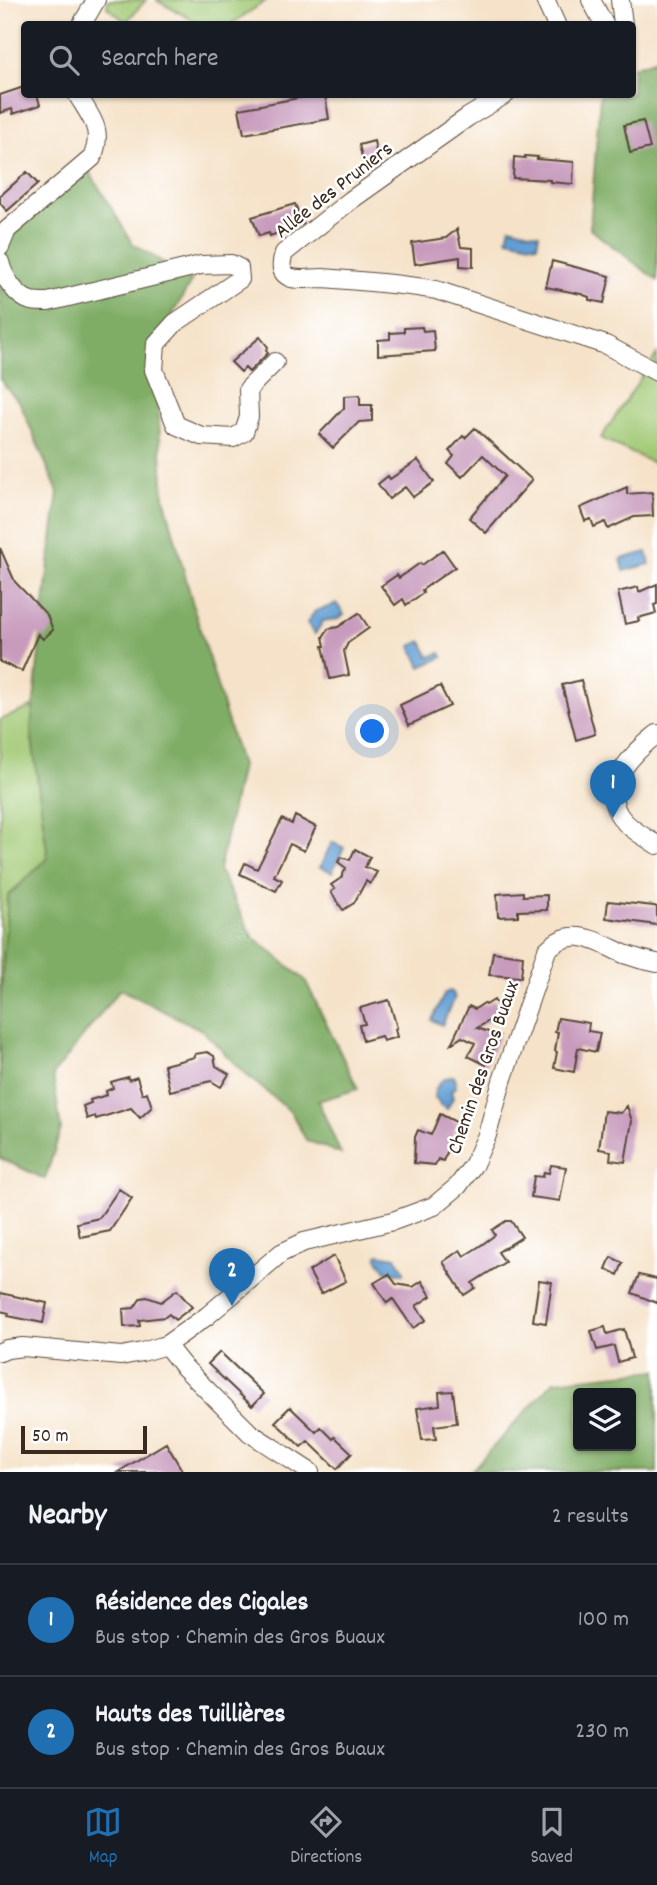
<!DOCTYPE html>
<html lang="en">
<head>
<meta charset="utf-8">
<style>
	body { margin:0; font-family:Dekko,sans-serif; background:#242831; color:#f1f3f6 }
	.controls { position:absolute; right:21px; bottom:21px; display:grid; overflow:hidden; border-radius:7px; box-shadow:0 2px 5px #0004 }
	.controls button { width:63px; height:63px; display:grid; place-items:center; padding:0; border:0; border-bottom:2px solid #363941; background:#171b24; color:#f1f3f6; font:35px sans-serif }
	.scale { position:absolute; left:21px; bottom:18px; width:126px; box-sizing:border-box; padding-left:7px; border:4px solid #3b2a1e; border-top:0; font-size:19px; line-height:24px; white-space:nowrap; color:#3b2a1e; -webkit-text-stroke:5px #fff; paint-order:stroke }
	.you { position:absolute; left:373px; top:732px; width:24px; height:24px; margin:-18px; border:5px solid #fff; border-radius:50%; background:#1a73e8; box-shadow:0 0 0 10px #1a73e833 }
	.badge { display:grid; place-items:center; width:46px; height:46px; border-radius:50%; background:#1f6fb2; color:#fff; font-size:23px; font-weight:700 }
	.pin { position:absolute; translate:-50% -58px; filter:drop-shadow(0 2px 4px #0008) }
	.pin::after { content:''; position:absolute; top:37px; width:24px; height:21px; background:inherit; clip-path:polygon(0 0,100% 0,50% 100%) }
	.list { margin:0; padding:0; list-style:none }
	h2 { display:flex; justify-content:space-between; align-items:center; height:91px; margin:0; padding:0 28px; font-size:30px }
	h2 small { font-size:23px; font-weight:400; color:#9ea1a6 }
	.list li { display:grid; grid-template-columns:46px 1fr auto; gap:21px; align-items:center; box-sizing:border-box; height:112px; padding:0 28px; border-top:2px solid #363941 }
	.list b { display:block; font-size:26px; white-space:nowrap }
	.list p { margin:0; font-size:23px; white-space:nowrap; color:#9ea1a6 }
	.list em { font-size:23px; font-style:normal; color:#9ea1a6 }
	.icon { flex:none; width:38px; height:38px; fill:none; stroke:currentColor; stroke-width:2; stroke-linecap:round; stroke-linejoin:round }
	.map { position:relative; flex:none; width:657px; height:1472px; overflow:hidden }
	.search { position:absolute; background:#171b24; box-shadow:0 2px 5px #0004; left:21px; right:21px; top:21px; height:77px; display:flex; align-items:center; gap:18px; box-sizing:border-box; padding:0 24px; border-radius:7px; color:#9ea1a6; font-size:26px }
	.sheet { height:315px; background:#171b24 }
	nav { display:flex; justify-content:space-around; align-items:center; box-sizing:border-box; height:98px; border-top:2px solid #363941; background:#171b24; font-size:19px; color:#9ea1a6 }
	nav a { display:grid; justify-items:center; gap:4px }
	nav .on { color:#1f6fb2 }
	.map>svg:first-child { display:block }
	.green { fill:#a1c975; stroke:#6e7a4a; stroke-width:2 }
	.forest { fill:#80ad66; stroke:#5e6c42; stroke-width:2; fill-rule:evenodd }
	.water { fill:#629ed3; stroke:#4e6478; stroke-width:2 }
	.building { fill:#c89bbd }
	.lines { fill:none; stroke-linecap:round; stroke-linejoin:round }
	.minor-casing { stroke:#574638; stroke-width:20 }
	.minor { stroke:#fff; stroke-width:18 }
	.labels { text-anchor:middle; stroke-width:5; stroke-linejoin:round; paint-order:stroke }
	.street-label { font-size:21px; fill:#3b2a1e; stroke:#fff }
</style>
</head>
<body>
<div class="map">
<svg width="657" height="1472" viewBox="0 0 657 1472">
	<rect width="100%" height="100%" fill="#fff"/>
	<filter id="ink" filterUnits="userSpaceOnUse"><feTurbulence type="fractalNoise" baseFrequency=".0143" numOctaves="2"/><feDisplacementMap in="SourceGraphic" scale="14" xChannelSelector="R" yChannelSelector="G"/><feConvolveMatrix kernelMatrix="1 2 1 2 8 2 1 2 1" color-interpolation-filters="sRGB"/></filter>
	<filter id="wash" filterUnits="userSpaceOnUse"><feTurbulence type="fractalNoise" baseFrequency=".00686" numOctaves="4" result="noise"/><feDisplacementMap in="SourceGraphic" scale="28" xChannelSelector="R" yChannelSelector="G"/><feGaussianBlur stdDeviation="1.57" result="paint"/><feColorMatrix in="noise" values="0 0 0 0 0 0 0 0 0 0 0 0 0 0 0 0 0 1.4 0 .05"/><feComposite in="paint" operator="in"/></filter>
	<g filter="url(#wash)">
		<rect width="100%" height="100%" fill="#f5e2c8"/>
		<!-- green -->
		<path class="green" d="M 108,0 L 146,0 L 126,22 L 107,7 Z
			M 156,0 L 267,0 L 231,24 L 200,24 Z
			M 657,354 L 657,465 L 601,438 Z
			M 34,706 L 31,730 L 48,858 L 8,896 L 0,1008 L 0,720 Z"/>
		<!-- forest -->
		<path class="forest" d="M 657,59 L 657,280 L 590,229 L 600,95 L 632,94 L 633,67 Z
			M 89,171 L 133,244 L 192,280 L 154,347 L 164,497 L 196,616 L 241,766 L 219,870 L 252,936 L 305,980 L 358,1089 L 318,1101 L 341,1154 L 306,1140 L 291,1112 L 243,1072 L 202,1030 L 120,989 L 53,1075 L 61,1129 L 45,1179 L 0,1158 L 0,1008 L 8,896 L 48,858 L 31,730 L 44,604 L 58,492 L 20,403 L 0,380 L 0,225 Z
			M 657,1370 L 657,1472 L 470,1472 L 554,1381 ZM 631,1393 L 631,1446 L 578,1446 L 578,1393 Z"/>
		<!-- water -->
		<path class="water" d="M 510,227 L 539,234 L 537,245 L 507,239 Z
			M 647,552 L 650,564 L 624,571 L 621,559 Z
			M 336,603 L 344,614 L 338,619 L 323,621 L 315,634 L 307,623 L 315,611 L 329,607 Z
			M 422,641 L 429,657 L 441,653 L 443,657 L 421,667 L 411,646 Z
			M 332,842 L 344,848 L 332,872 L 320,867 Z
			M 450,991 L 453,993 L 455,998 L 442,1025 L 432,1020 L 445,993 Z
			M 454,1076 L 456,1087 L 451,1091 L 453,1098 L 447,1109 L 439,1104 L 438,1100 L 434,1097 C 435,1086 442,1077 454,1076 Z
			M 378,1254 L 396,1257 L 404,1270 L 404,1274 L 386,1271 L 377,1258 Z"/>
		<g id="blocks">
			<!-- building -->
			<path class="building" d="M 24,87 L 24,94 L 37,94 L 40,105 L 13,114 L 12,109 L 0,113 L 0,95 Z
				M 320,94 L 325,94 L 329,119 L 244,134 L 239,109 Z
				M 643,121 L 650,148 L 630,153 L 624,125 Z
				M 374,141 L 378,161 L 364,165 L 359,145 Z
				M 525,156 L 538,157 L 537,159 L 574,162 L 573,184 L 550,182 L 550,180 L 513,178 L 514,157 L 525,158 Z
				M 27,172 L 38,184 L 7,211 L 0,203 L 0,196 Z
				M 295,204 L 303,224 L 270,236 L 269,233 L 259,236 L 252,217 Z
				M 457,229 L 461,247 L 473,248 L 473,267 L 460,266 L 460,257 L 415,264 L 412,243 L 446,238 Z
				M 552,261 L 610,276 L 604,303 L 589,300 L 589,297 L 581,294 L 546,287 Z
				M 422,327 L 423,331 L 433,330 L 435,351 L 378,355 L 378,340 L 390,339 L 390,333 L 404,332 L 404,328 Z
				M 260,337 L 268,347 L 266,350 L 268,353 L 249,372 L 245,368 L 241,372 L 231,362 Z
				M 360,395 L 360,405 L 372,405 L 372,421 L 359,422 L 333,448 L 319,434 L 344,408 L 344,396 Z
				M 475,428 L 532,480 L 486,533 L 469,518 L 505,476 L 483,455 L 462,477 L 448,464 L 454,456 L 449,451 L 463,436 L 465,438 Z
				M 418,460 L 434,482 L 413,497 L 405,487 L 389,499 L 378,484 L 388,476 L 390,479 Z
				M 627,487 L 627,494 L 652,492 L 653,516 L 634,517 L 608,529 L 605,522 L 594,527 L 591,519 L 585,521 L 580,508 Z
				M 0,548 L 15,582 L 47,615 L 53,630 L 43,639 L 38,634 L 22,671 L 0,662 Z
				M 443,550 L 455,567 L 422,590 L 423,593 L 406,605 L 403,599 L 395,605 L 381,586 L 397,575 L 399,578 L 420,563 L 422,565 Z
				M 657,584 L 657,604 L 654,605 L 656,613 L 638,618 L 639,621 L 625,624 L 618,592 L 638,587 L 639,592 Z
				M 359,613 L 369,628 L 348,643 L 344,651 L 349,675 L 330,679 L 323,646 L 325,646 L 323,637 L 328,629 L 338,627 Z
				M 581,680 L 595,734 L 576,740 L 562,685 Z
				M 440,686 L 450,706 L 409,725 L 400,705 Z
				M 295,816 L 316,827 L 304,851 L 290,844 L 274,876 L 282,880 L 276,891 L 240,874 L 245,863 L 257,869 L 282,819 L 292,824 Z
				M 355,849 L 370,857 L 365,867 L 377,872 L 370,884 L 366,881 L 354,903 L 343,910 L 331,892 L 335,889 L 331,885 L 341,878 L 346,868 L 338,862 L 341,857 L 350,860 Z
				M 523,892 L 523,896 L 547,895 L 547,910 L 518,911 L 518,916 L 498,917 L 497,894 Z
				M 608,901 L 654,906 L 657,907 L 657,925 L 606,918 Z
				M 493,952 L 523,956 L 521,977 L 489,975 Z
				M 389,1000 L 397,1028 L 395,1029 L 397,1037 L 383,1041 L 381,1036 L 363,1041 L 359,1025 L 365,1024 L 360,1008 Z
				M 494,1000 L 503,1013 L 477,1028 L 500,1036 L 486,1065 L 468,1056 L 475,1043 L 462,1037 L 451,1044 L 469,1006 L 475,1009 L 484,1003 L 486,1005 Z
				M 558,1018 L 589,1023 L 588,1031 L 600,1033 L 596,1052 L 578,1048 L 574,1072 L 554,1068 L 557,1052 L 555,1051 L 558,1032 L 555,1032 Z
				M 207,1052 L 214,1056 L 216,1066 L 229,1074 L 221,1087 L 211,1081 L 170,1091 L 164,1065 L 195,1057 L 195,1054 Z
				M 128,1077 L 129,1080 L 137,1077 L 142,1094 L 147,1092 L 152,1107 L 140,1118 L 131,1108 L 96,1119 L 95,1116 L 87,1119 L 83,1106 L 91,1103 L 90,1100 L 107,1095 L 106,1091 L 113,1088 L 111,1082 Z
				M 627,1106 L 632,1121 L 625,1162 L 610,1160 L 611,1151 L 599,1149 L 604,1111 L 621,1113 Z
				M 440,1114 L 458,1123 L 452,1136 L 454,1137 L 443,1161 L 438,1159 L 435,1165 L 414,1163 L 415,1137 L 418,1130 L 431,1135 Z
				M 551,1165 L 566,1167 L 560,1201 L 531,1197 L 534,1176 L 543,1177 L 544,1172 L 549,1173 Z
				M 119,1189 L 132,1198 L 110,1231 L 80,1237 L 77,1223 L 99,1218 Z
				M 506,1221 L 511,1221 L 522,1237 L 498,1252 L 505,1262 L 472,1283 L 475,1288 L 464,1295 L 443,1262 L 460,1250 L 464,1256 L 480,1246 L 495,1235 L 492,1230 Z
				M 334,1256 L 346,1281 L 321,1294 L 309,1271 Z
				M 611,1257 L 623,1263 L 618,1275 L 606,1269 Z
				M 389,1274 L 396,1284 L 413,1287 L 422,1281 L 431,1296 L 416,1306 L 426,1320 L 413,1328 L 393,1299 L 387,1303 L 374,1283 Z
				M 639,1275 L 657,1279 L 657,1303 L 632,1293 Z
				M 539,1280 L 552,1282 L 546,1323 L 533,1321 Z
				M 177,1290 L 192,1307 L 175,1320 L 169,1314 L 165,1317 L 139,1320 L 140,1326 L 124,1327 L 123,1309 L 134,1308 L 141,1298 L 147,1297 L 161,1302 Z
				M 0,1293 L 47,1303 L 43,1323 L 8,1316 L 9,1313 L 0,1311 Z
				M 605,1327 L 607,1334 L 624,1329 L 632,1358 L 618,1362 L 614,1346 L 597,1350 L 591,1331 Z
				M 220,1352 L 264,1394 L 252,1406 L 208,1364 Z
				M 453,1391 L 457,1423 L 434,1426 L 436,1439 L 422,1440 L 417,1408 L 440,1405 L 439,1392 Z
				M 290,1407 L 316,1432 L 321,1427 L 333,1439 L 335,1437 L 352,1453 L 337,1469 L 308,1441 L 301,1447 L 275,1422 Z
				M 166,1443 L 183,1472 L 118,1472 Z"/>
		</g>
	</g>
	<g filter="url(#ink)">
		<use href="#blocks" fill-opacity="0" stroke="#574638" stroke-width="2"/>
		<g class="lines">
			<defs>
				<path id="minor" d="M 545,0 L 556,24
					M 591,0 L 604,24
					M 620,0 L 623,24
					M 82,24 L 96,0
					M 506,94 L 468,117 L 351,200 L 284,253 C 281,262 279,272 289,277 C 298,281 312,278 322,278 C 360,281 398,283 436,290 L 606,345 L 657,372
					M 0,247 L 7,230 L 92,158 C 104,130 92,119 77,94
					M 0,262 C 3,276 16,297 31,301 C 36,302 43,302 48,302 L 201,265 L 231,264 L 239,268 L 240,279 L 175,323 L 156,344 L 154,370 L 176,425 L 201,436 L 233,438 L 244,432 L 249,417 L 248,389 L 275,362
					M 657,734 C 633,753 597,788 622,819 C 631,830 645,837 657,845
					M 166,1345 L 182,1365 L 250,1433 L 310,1472
					M 0,1352 L 7,1349 L 23,1347 L 121,1356 L 142,1352 L 166,1345 L 207,1316 L 281,1253 L 304,1242 L 393,1221 L 434,1206 L 458,1186 L 474,1164 L 487,1135 L 502,1081 L 547,950 C 572,924 597,942 624,954 C 635,958 646,961 657,963"/>
			</defs>
			<!-- minor casing -->
			<use href="#minor" class="minor-casing"/>
			<!-- minor -->
			<use href="#minor" class="minor"/>
		</g>
	</g>
	<g class="labels">
		<!-- street labels -->
		<g class="street-label">
			<text transform="translate(333 189) rotate(-38)" y="7">Allée des Pruniers</text>
			<text transform="translate(482 1067) rotate(-71)" y="7">Chemin des Gros Buaux</text>
		</g>
	</g>
</svg>
<div class="controls">
<button><svg class="icon" aria-label="layers" viewBox="0 0 24 24"><path d="M12 4l9 5-9 5-9-5zM3 14l9 5 9-5"/></svg></button>
</div>
<div class="scale">50 m</div>
<div class="you"></div>
<div class="pin badge" style="left:613px;top:818px">1</div>
<div class="pin badge" style="left:232px;top:1306px">2</div>
<div class="search"><svg class="icon" aria-label="search" viewBox="0 0 24 24"><circle cx="10" cy="10" r="6"/><path d="M15 15l6 6"/></svg>Search here</div>
</div>
<section class="sheet">
<h2>Nearby<small>2 results</small></h2>
<ul class="list">
<li><span class="badge">1</span><div><b>Résidence des Cigales</b><p>Bus stop · Chemin des Gros Buaux</p></div><em>100 m</em></li>
<li><span class="badge">2</span><div><b>Hauts des Tuillières</b><p>Bus stop · Chemin des Gros Buaux</p></div><em>230 m</em></li>
</ul>
</section>
<nav>
<a class="on"><svg class="icon" aria-label="map" viewBox="0 0 24 24"><path d="M3 6l6-2 6 2 6-2v14l-6 2-6-2-6 2zM9 4v14M15 6v14"/></svg>Map</a>
<a><svg class="icon" aria-label="directions" viewBox="0 0 24 24"><path d="M12 3l9 9-9 9-9-9zM9 14v-3h6M13 9l2 2-2 2"/></svg>Directions</a>
<a><svg class="icon" aria-label="saved" viewBox="0 0 24 24"><path d="M7 4h10v16l-5-4-5 4z"/></svg>Saved</a>
</nav>
</body>
</html>
